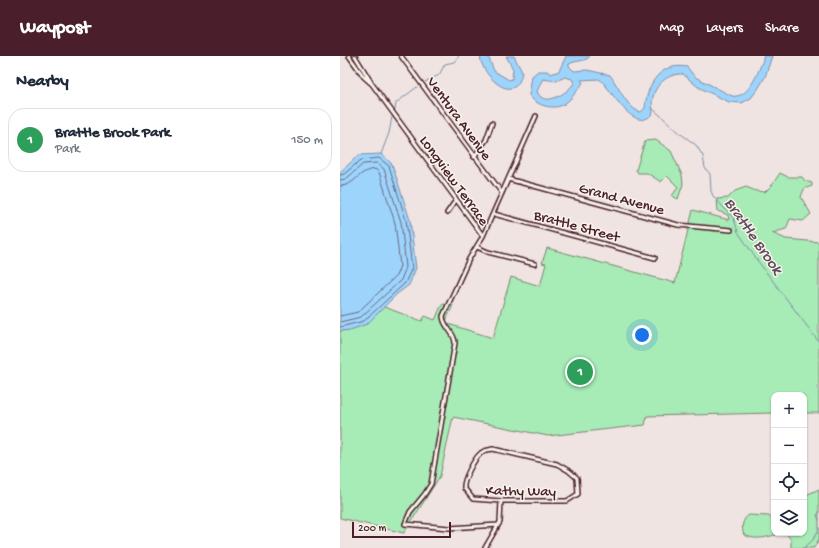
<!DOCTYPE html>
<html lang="en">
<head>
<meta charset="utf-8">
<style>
	body { margin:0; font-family:"Gochi Hand",sans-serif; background:#f2f2f3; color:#1f2937 }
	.controls { position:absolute; right:12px; bottom:12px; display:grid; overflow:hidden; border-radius:8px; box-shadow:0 1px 3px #0004 }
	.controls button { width:36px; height:36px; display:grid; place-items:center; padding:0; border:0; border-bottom:1px solid #e0e1e3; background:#fff; color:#1f2937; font:20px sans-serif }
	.scale { position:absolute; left:12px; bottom:10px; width:99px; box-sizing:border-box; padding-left:4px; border:2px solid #4a1f2b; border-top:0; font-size:11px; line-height:14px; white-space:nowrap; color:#4a1f2b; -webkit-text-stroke:3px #f7f3e8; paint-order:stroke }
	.you { position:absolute; left:302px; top:279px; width:14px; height:14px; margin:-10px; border:3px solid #fff; border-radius:50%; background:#1a73e8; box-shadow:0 0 0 6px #1a73e833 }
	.badge { display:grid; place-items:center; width:26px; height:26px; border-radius:50%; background:#4a1f2b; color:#fff; font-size:13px; font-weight:700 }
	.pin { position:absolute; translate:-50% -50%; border:2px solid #fff; box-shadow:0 1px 4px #0006 }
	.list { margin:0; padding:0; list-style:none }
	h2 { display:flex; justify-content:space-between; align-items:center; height:52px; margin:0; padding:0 16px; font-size:17px }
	h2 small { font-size:13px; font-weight:400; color:#747a83 }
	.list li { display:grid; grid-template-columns:26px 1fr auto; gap:12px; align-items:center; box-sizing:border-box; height:64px; margin:0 8px 8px; padding:0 8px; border:1px solid #e0e1e3; border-radius:16px }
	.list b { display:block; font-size:15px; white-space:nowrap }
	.list p { margin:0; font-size:13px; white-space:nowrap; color:#747a83 }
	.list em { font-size:13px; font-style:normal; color:#747a83 }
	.icon { flex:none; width:22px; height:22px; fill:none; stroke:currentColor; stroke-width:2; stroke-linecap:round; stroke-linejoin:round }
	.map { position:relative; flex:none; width:479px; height:492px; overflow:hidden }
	header { display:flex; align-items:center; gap:24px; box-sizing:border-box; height:56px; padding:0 20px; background:#4a1f2b; color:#fff }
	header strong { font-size:19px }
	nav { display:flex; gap:22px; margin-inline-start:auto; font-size:14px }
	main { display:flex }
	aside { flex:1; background:#fff }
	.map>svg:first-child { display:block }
	.green { fill:#a7ebb6; stroke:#788570 }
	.water { fill:#9dd4fc; stroke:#7c8ca8; fill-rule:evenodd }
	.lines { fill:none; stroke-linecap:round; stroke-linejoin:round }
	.shore { stroke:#6b677f; stroke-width:1 }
	.stream { stroke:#7c8ca8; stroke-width:1 }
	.minor-casing { stroke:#4a1f2b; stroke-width:6 }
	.minor { stroke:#f7f3e8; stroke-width:3 }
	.labels { text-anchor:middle; stroke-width:3; stroke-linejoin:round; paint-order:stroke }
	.street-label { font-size:15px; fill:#4a1f2b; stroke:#f7f3e8 }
	.water-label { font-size:16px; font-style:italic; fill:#5f4c5f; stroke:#f7f3e8 }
</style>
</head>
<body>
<header>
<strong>Waypost</strong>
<nav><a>Map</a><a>Layers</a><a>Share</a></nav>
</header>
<main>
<aside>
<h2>Nearby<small></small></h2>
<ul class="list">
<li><span class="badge" style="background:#2e9e5b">1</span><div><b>Brattle Brook Park</b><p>Park</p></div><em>150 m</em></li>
</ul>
</aside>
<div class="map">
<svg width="479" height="492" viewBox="0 0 479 492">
	<rect width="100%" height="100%" fill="#f0e4e2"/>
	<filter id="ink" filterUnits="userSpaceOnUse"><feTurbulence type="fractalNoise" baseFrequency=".025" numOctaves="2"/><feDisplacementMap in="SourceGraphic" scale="8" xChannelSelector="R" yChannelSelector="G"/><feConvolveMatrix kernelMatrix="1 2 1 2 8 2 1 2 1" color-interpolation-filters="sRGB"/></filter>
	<g filter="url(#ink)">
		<!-- green -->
		<path class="green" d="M 316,84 L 331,95 L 342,119 L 343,128 L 338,143 L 332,140 L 338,131 L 327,120 L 321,126 L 307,117 L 298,117 L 296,114 L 305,85 Z
			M 440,117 L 448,121 L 462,121 L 465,125 L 472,127 L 472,130 L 464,133 L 461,141 L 471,158 L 463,165 L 450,163 L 446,173 L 432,177 L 446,183 L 479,186 L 479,357 L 464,357 L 464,339 L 434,339 L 434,357 L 307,360 L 305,369 L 208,380 L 113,361 L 100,420 L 64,477 L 0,462 L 0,275 C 19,274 32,264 44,251 L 82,265 L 85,260 L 95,264 L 102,248 L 113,249 L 105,267 L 153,282 L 171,221 L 200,230 L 206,208 L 202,207 L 207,192 L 335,227 L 353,154 L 389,164 L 388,159 L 378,155 L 377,143 L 388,142 L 395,135 L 406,131 L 416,135 L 425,136 L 432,129 Z
			M 479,433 L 479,483 L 474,492 L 451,492 L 451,484 L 447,478 C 432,477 421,487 404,479 C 401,472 402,463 409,459 L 429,460 L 434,465 L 434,477 L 464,477 L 464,440 Z"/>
		<!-- water -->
		<path class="water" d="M 140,0 L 148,0 L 154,15 L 169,24 L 172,23 L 173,13 L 166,0 L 174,0 L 182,16 C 177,51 142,22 140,0 Z
			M 226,0 L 250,0 C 246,6 236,4 229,8 L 229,10 L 234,15 L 247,14 L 270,19 C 277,28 288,54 301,56 L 305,52 C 307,28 320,6 347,11 L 355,21 L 392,40 C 409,43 418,16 423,4 L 423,0 L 432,0 L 425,21 L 418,33 L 411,42 L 402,47 L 389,46 L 358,31 L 343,18 C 330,17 316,27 313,41 C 311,46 313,51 313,57 C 294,81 271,31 259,23 L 241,24 L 243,27 C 238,33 233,41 227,46 C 216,56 196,50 189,39 L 192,20 L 198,15 L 207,15 L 211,18 L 219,15 ZM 225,21 L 232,23 L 234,27 C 228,37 203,53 197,35 L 203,23 L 216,25 Z
			M 41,98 L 52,108 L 70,164 L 76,212 L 69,229 L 57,238 L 27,268 L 10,274 L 0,275 L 0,116 L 19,99 Z"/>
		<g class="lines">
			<!-- shore -->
			<path class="shore" d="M 0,119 L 4,118 L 21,104 L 39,102 L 49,110 L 66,164 L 72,212 L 65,227 L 24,265 L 0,271
				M 0,124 L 6,123 L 23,108 L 37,107 L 44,113 L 61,166 L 66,211 L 61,224 L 21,261 L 0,266
				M 0,130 C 16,130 16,115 35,113 L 39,116 L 55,167 L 60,210 L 56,220 L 18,256 L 0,260"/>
			<!-- stream -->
			<path class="stream" d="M 85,26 L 99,19 L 105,8 L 114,6 L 119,0
				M 312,52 L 341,78 L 356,89 L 363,100 L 365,112 L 370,118 L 371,135 L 373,140 L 394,163 L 398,176 L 417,204 L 479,286
				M 55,54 L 56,47 L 77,31
				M 41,98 L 49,77 L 52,61
				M 479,457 L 477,459 L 479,464
				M 464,492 L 473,484 L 479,473"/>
			<defs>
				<path id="minor" d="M 9,0 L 24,21 L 32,28 L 143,180 L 129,203 L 103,260 C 103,271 115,276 115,287 L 91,428 L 84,439 L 70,456 L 65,468 L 109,472 L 158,469
					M 15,0 L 31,26
					M 61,0 L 162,137
					M 134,101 L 146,84 L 152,67
					M 168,123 L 338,169 L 391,174
					M 107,157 L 116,144
					M 154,158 L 315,202
					M 143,180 L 196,60
					M 137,191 L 148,196 L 195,208
					M 153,393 L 217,408 L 229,415 L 237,422 L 238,438 L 227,445 L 161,445 L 133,443 L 124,432 C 123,424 134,403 141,397 C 144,394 149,394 153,393 Z
					M 145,492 L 160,466 L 161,445"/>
			</defs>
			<!-- minor casing -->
			<use href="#minor" class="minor-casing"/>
			<!-- minor -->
			<use href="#minor" class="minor"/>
		</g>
	</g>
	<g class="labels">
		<!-- street labels -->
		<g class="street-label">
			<text transform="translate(120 62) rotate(54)" y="5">Ventura Avenue</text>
			<text transform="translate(115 124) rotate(54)" y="5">Longview Terrace</text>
			<text transform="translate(282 142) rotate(15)" y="5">Grand Avenue</text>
			<text transform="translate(237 169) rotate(15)" y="5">Brattle Street</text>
			<text transform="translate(181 434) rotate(1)" y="5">Kathy Way</text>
		</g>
		<!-- water labels -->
		<g class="water-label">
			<text transform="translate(415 179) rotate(55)" y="6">Brattle Brook</text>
		</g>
	</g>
</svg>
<div class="controls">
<button>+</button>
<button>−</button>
<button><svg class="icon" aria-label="locate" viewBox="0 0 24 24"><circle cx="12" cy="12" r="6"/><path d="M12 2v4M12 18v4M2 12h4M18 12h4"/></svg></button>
<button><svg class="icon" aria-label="layers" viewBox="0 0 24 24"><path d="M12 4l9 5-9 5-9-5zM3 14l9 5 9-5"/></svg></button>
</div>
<div class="scale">200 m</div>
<div class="you"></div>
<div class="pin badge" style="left:240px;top:316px;background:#2e9e5b">1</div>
</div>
</main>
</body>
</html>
